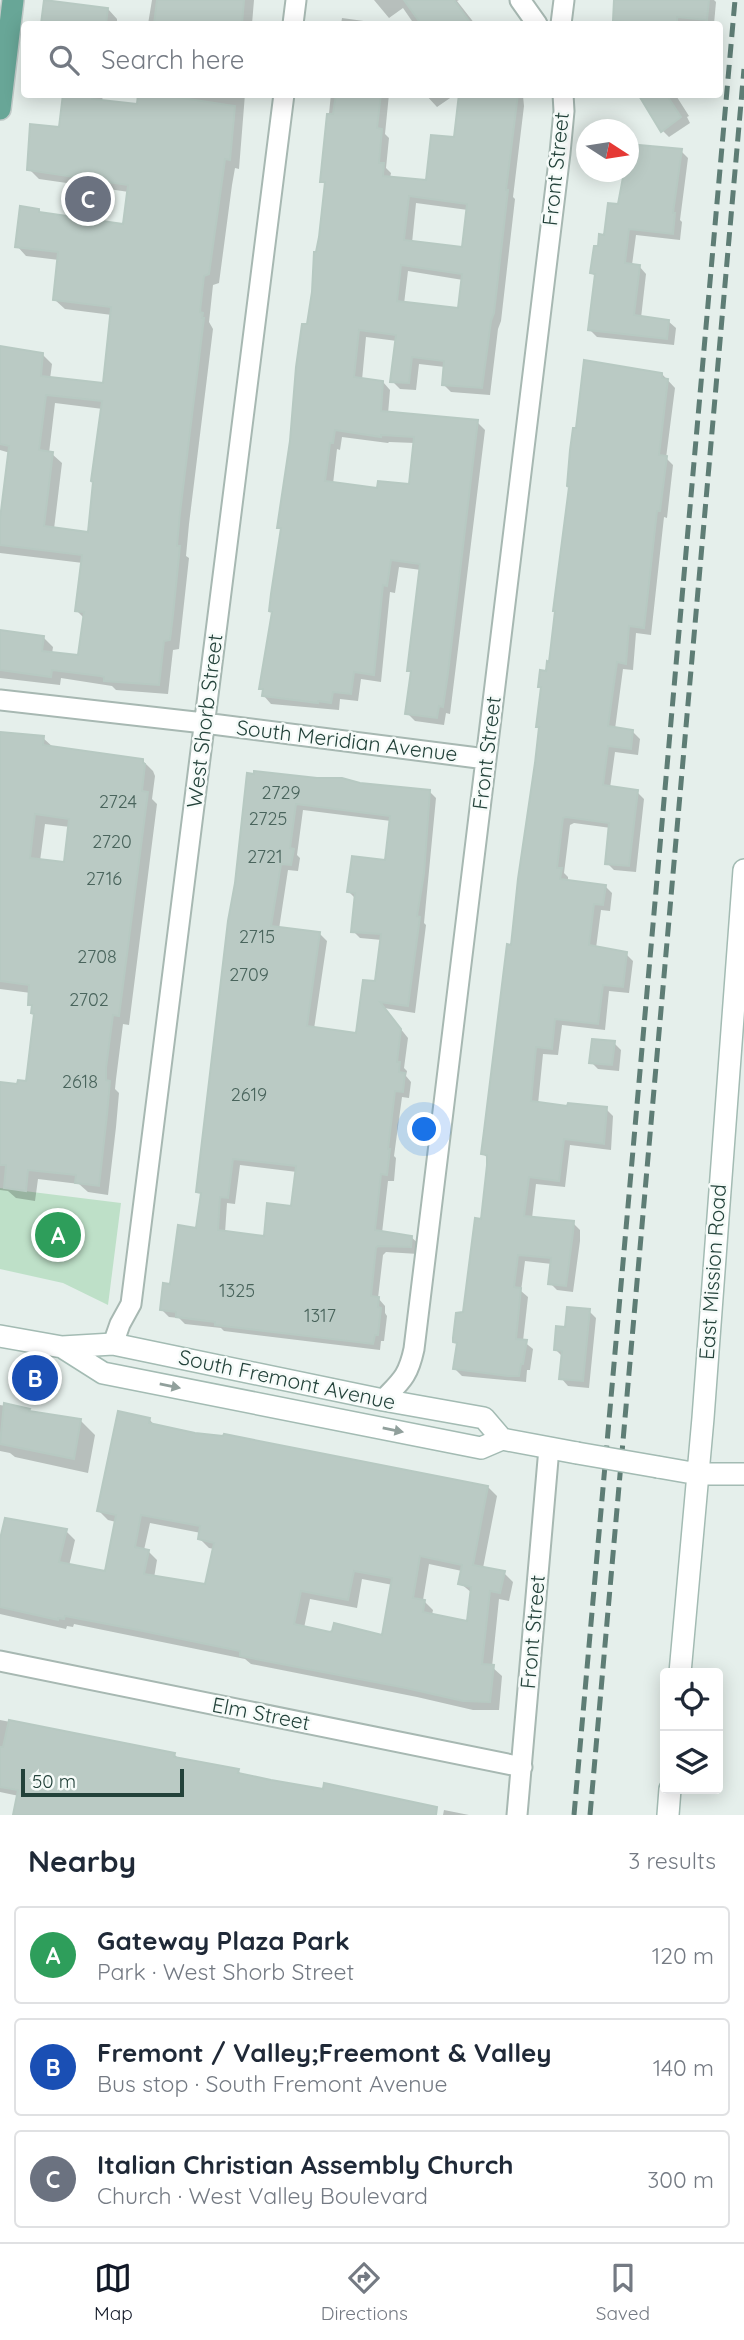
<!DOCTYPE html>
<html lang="en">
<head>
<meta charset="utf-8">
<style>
	body { margin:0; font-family:Quicksand,sans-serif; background:#f2f2f3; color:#1f2937 }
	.controls { position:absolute; right:21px; bottom:21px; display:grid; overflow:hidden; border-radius:7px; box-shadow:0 4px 18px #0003 }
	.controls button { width:63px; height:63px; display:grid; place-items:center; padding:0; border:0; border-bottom:2px solid #e0e1e3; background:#fff; color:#1f2937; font:35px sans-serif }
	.compass { position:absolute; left:576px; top:119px; width:63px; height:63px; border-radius:50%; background:#fff; box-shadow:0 4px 18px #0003; rotate:102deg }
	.scale { position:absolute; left:21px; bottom:18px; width:163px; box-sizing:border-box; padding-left:7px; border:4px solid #23423a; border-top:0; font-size:19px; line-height:24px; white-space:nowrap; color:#23423a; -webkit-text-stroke:5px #f6fbf9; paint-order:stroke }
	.you { position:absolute; left:425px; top:1130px; width:24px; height:24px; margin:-18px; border:5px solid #fff; border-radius:50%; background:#1a73e8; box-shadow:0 0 0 10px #1a73e833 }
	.badge { display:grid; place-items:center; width:46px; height:46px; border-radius:50%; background:#111827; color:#fff; font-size:23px; font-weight:700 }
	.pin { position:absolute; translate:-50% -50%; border:4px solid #fff; box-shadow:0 2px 7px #0006 }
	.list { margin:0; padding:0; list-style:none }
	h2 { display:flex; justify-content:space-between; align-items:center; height:91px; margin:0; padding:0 28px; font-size:30px }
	h2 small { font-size:23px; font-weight:400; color:#747a83 }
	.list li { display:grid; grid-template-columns:46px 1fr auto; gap:21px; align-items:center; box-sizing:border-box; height:98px; margin:0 14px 14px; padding:0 14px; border:2px solid #e0e1e3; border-radius:7px }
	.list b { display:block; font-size:26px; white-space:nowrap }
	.list p { margin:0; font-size:23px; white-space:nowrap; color:#747a83 }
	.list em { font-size:23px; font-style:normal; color:#747a83 }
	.icon { flex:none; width:38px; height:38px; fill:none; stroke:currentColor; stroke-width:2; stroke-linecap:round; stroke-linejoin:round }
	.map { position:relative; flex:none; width:744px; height:1815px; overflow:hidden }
	.search { position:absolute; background:#fff; box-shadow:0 4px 18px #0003; left:21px; right:21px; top:21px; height:77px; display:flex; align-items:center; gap:18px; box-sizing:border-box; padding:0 24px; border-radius:7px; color:#747a83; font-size:26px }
	.sheet { height:427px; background:#fff }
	nav { display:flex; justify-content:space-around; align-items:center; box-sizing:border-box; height:98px; border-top:2px solid #e0e1e3; background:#fff; font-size:19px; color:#747a83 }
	nav a { display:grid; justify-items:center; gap:4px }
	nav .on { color:#111827 }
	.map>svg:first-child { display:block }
	.green { fill:#bee0c8 }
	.shadow { fill:#0003; fill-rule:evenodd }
	.building { fill:#bacac4; stroke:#b7c9c2; stroke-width:2; fill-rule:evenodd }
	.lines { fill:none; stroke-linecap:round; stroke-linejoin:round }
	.street-casing { stroke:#a7b8b2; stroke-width:23 }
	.secondary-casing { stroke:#a3bbb3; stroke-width:24 }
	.primary-casing { stroke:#c1cac8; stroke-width:24 }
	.street { stroke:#fff; stroke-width:19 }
	.secondary { stroke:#fff; stroke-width:21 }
	.primary { stroke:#68a697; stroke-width:21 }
	.rail { stroke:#5e7d75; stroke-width:5; stroke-dasharray:14 7; stroke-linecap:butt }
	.secondary-bridge-casing { stroke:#a3bbb3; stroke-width:24; stroke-linecap:butt }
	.secondary-bridge { stroke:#fff; stroke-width:21 }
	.oneway { fill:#91a09c }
	.labels { text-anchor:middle; stroke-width:5; stroke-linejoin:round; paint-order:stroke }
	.number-label { font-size:18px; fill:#49645c }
	.street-label { font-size:21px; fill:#23423a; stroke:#f6fbf9 }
</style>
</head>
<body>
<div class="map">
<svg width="744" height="1815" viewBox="0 0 744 1815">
	<rect width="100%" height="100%" fill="#e5efeb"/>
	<!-- green -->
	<path class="green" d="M 0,1188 L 121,1203 L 108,1305 L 63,1283 L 0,1269 Z"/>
	<!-- shadow -->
	<path class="shadow" d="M 152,0 L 254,0 L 252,24 L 148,24 Z
		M 374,0 L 459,0 L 457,1 L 475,24 L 414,24 L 403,8 L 389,18 Z
		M 616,0 L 714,0 L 716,2 L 714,24 L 619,24 L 614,20 Z
		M 46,2 L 108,9 L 117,19 L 117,24 L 43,24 Z
		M 342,18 L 371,22 L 374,24 L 341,24 Z
		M 65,94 L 103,94 L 102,102 L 138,106 L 140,94 L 245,94 L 239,169 L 235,168 L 232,185 L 219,283 L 213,285 L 209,322 L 213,329 L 189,524 L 186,556 L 189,558 L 179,649 L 173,650 L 168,694 L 116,690 L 112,686 L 61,678 L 60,685 L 0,678 L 0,632 L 43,637 L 53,647 L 52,654 L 79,657 L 85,619 L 77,611 L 83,563 L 0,553 L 0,522 L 10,453 L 0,450 L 0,367 L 42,354 L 52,364 L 50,379 L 104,385 L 112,315 L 65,309 L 55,300 L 59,260 L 26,256 L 17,246 L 39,210 L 42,214 L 124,226 L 129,192 L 39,179 L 29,169 L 60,129 ZM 55,403 L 103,409 L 89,534 L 54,529 L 62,463 L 52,454 L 49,453 Z
		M 331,94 L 389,94 L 385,134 L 389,138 L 386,168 L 391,173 L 390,178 L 427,182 L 455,139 L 461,94 L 523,96 L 524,106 L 513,197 L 515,199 L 501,321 L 498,329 L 490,395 L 451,392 L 444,385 L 445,367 L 419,364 L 416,390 L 400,389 L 392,381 L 397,341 L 366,337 L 362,380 L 383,382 L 390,390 L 388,414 L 477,422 L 485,430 L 450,714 L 446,713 L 444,725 L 415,721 L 407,713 L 412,674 L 409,670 L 421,570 L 399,567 L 395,593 L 390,592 L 381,682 L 361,679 L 358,701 L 340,699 L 339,710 L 271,704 L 264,696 L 264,691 L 261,688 L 273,613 L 282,531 L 279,527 L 309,326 L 326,186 L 322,181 ZM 416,203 L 468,210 L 464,249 L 412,243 ZM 408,271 L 463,280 L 460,310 L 404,304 ZM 342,437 L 388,443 L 389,442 L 415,443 L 410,486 L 379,490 L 333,484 L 337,449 L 340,450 Z
		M 425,94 L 456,94 L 437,107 Z
		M 640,94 L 675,94 L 689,116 L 687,117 L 690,123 L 669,137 L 662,130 Z
		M 681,151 L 688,158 L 680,220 L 682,222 L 680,240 L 636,235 L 632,265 L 639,266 L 646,274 L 641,318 L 668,321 L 676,328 L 674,345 L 597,337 L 590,330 L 596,277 L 592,273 L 599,248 L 620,206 L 655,176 L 620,172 L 628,172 Z
		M 662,374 L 675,388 L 666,458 L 673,465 L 667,518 L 664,517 L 651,635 L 636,633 L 633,670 L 623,669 L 615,729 L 633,732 L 640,739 L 638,755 L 615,752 L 610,788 L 637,792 L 644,799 L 636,872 L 614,870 L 607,863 L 611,828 L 574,823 L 570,825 L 564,873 L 568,877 L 568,882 L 605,886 L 612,893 L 610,911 L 601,910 L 596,948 L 626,954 L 633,961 L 629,993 L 609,991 L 605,1030 L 562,1025 L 558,1055 L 543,1054 L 538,1104 L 606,1109 L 613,1116 L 611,1150 L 570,1145 L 565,1187 L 536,1184 L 532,1218 L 573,1223 L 580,1230 L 580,1241 L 573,1292 L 557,1290 L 550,1283 L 552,1264 L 525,1261 L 521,1291 L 528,1297 L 523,1341 L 533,1349 L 530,1370 L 527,1370 L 526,1382 L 462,1376 L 455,1369 L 458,1345 L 455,1342 L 465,1313 L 482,1221 L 489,1159 L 483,1154 L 541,729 L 538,726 L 543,690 L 540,686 L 548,673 Z
		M 0,734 L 43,738 L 54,748 L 143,761 L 153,771 L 155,776 L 152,799 L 157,804 L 129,1025 L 123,1024 L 116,1079 L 115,1089 L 119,1093 L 116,1127 L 108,1195 L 88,1192 L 79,1184 L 38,1179 L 35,1201 L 16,1198 L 8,1191 L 0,1190 L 0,1084 L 19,1086 L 27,1083 L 36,1016 L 30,1004 L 31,993 L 0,989 ZM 45,824 L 70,827 L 66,864 L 40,861 Z
		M 249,775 L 429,791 L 436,798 L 424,923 L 426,925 L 415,1013 L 384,1008 L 408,1038 L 404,1068 L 407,1071 L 406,1076 L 411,1082 L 409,1098 L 402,1097 L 394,1156 L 396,1158 L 394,1181 L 388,1181 L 382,1233 L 411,1237 L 419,1244 L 418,1254 L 386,1252 L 383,1255 L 378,1298 L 385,1306 L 385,1313 L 387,1316 L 384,1341 L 381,1341 L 380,1350 L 224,1331 L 221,1328 L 185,1324 L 179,1318 L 169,1317 L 162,1310 L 198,1230 L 203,1196 L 198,1191 ZM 303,810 L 391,821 L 387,862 L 349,892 L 356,899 L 353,931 L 360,938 L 382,940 L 377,983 L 357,1035 L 314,1029 L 327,941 L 320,934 L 279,929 L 288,870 L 298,871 L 300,858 L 297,855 ZM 240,1165 L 297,1172 L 292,1208 L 265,1237 L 225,1233 L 227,1203 L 235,1204 Z
		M 614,1043 L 621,1050 L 619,1071 L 598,1069 L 591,1062 Z
		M 589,1311 L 596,1318 L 589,1388 L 568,1386 L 561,1378 L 563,1357 L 556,1350 L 566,1329 Z
		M 0,1405 L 29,1410 L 32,1413 L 81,1421 L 95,1435 L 88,1473 L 15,1457 L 10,1453 L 0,1451 Z
		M 149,1419 L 156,1427 L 488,1487 L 497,1496 L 483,1568 L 504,1573 L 513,1582 L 509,1601 L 499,1599 L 492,1667 L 502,1676 L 499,1710 L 473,1710 L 417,1697 L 251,1664 L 245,1659 L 74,1624 L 73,1627 L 67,1626 L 66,1629 L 0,1614 L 0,1546 L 66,1531 L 75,1540 L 69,1566 L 106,1573 L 116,1522 L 108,1520 L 99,1511 ZM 150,1523 L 201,1533 L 200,1539 L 209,1548 L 214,1549 L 206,1586 L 154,1578 L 157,1560 L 148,1551 L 144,1550 ZM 429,1564 L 462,1571 L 460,1583 L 472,1593 L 469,1623 L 432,1615 L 433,1610 L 423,1600 ZM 362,1579 L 393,1585 L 384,1637 L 330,1633 L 304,1628 L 310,1599 L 357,1608 Z
		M 0,1720 L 174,1754 L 180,1760 L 238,1771 L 243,1776 L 437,1815 L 15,1815 L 19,1796 L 0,1792 Z
		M 444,1810 L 469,1815 L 470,1815 L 443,1815 Z"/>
	<!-- building -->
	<path class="building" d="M 44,0 L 108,8 L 106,24 L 41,24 Z
		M 157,0 L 244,0 L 242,24 L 154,24 Z
		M 404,0 L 454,0 L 471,24 L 421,24 Z
		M 614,0 L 709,0 L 707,20 L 677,17 L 677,24 L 646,24 L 613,21 Z
		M 63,94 L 93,94 L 92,99 L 137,104 L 138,94 L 156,94 L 235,106 L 230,160 L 225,159 L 223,174 L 209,274 L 204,276 L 200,312 L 203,313 L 202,318 L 204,318 L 180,513 L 177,546 L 180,546 L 173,615 L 170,640 L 164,641 L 159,685 L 104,681 L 104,677 L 100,676 L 52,670 L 51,677 L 0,670 L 0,630 L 44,636 L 42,651 L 78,655 L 84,612 L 75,611 L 82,555 L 0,545 L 0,519 L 9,446 L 0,444 L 0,346 L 43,353 L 41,376 L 103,383 L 111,307 L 53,300 L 58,252 L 15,247 L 20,206 L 39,209 L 39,212 L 123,224 L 128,185 L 27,170 L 30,124 L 59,127 ZM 46,395 L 102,401 L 91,481 L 93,482 L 88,532 L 44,526 L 53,452 L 39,450 Z
		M 336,94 L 381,94 L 377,128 L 382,129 L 379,163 L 384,163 L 383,176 L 426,180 L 431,135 L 454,137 L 459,94 L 518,94 L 506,190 L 508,190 L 494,313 L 491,321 L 482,388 L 442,385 L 444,361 L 412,357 L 409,383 L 390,382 L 396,335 L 359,330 L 354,377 L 383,381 L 381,411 L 478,420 L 448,673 L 443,707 L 439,706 L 437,718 L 405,714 L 411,671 L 407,671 L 420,564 L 391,560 L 387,586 L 383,585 L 374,675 L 354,672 L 351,694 L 333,692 L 331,703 L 318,701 L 318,703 L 262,696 L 263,689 L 259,689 L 272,612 L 269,611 L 271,594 L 281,528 L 277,528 L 290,441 L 296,367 L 302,324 L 307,324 L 312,292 L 314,252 L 316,252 L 319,237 L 325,182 L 320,182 L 327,114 L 333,114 ZM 409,196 L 467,204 L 462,247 L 404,240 ZM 401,265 L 462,274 L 458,308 L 397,301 ZM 335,430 L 381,437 L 381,435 L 414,437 L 409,484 L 378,481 L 377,488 L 325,481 L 330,443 L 333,443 Z
		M 638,94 L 666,94 L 681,117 L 661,132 Z
		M 628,144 L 682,149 L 673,213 L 675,213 L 673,234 L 629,229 L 625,263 L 640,265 L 634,315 L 669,320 L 667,339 L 588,330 L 595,274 L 590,273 L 594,246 L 598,246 L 599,234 L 604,235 L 608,203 L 618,204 L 624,172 L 628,172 Z
		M 584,360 L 662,373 L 662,378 L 668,379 L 659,455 L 667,456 L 660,511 L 657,511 L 644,628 L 629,626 L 626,664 L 617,662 L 608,726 L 633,730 L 631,749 L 608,746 L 603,785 L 638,790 L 629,866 L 605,864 L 609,823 L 566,817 L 563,818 L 557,868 L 562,868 L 560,879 L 606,885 L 603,905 L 594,904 L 589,945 L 627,952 L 623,987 L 603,985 L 598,1024 L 555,1019 L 552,1049 L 536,1047 L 531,1101 L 567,1106 L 568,1103 L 607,1107 L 604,1144 L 564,1139 L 559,1181 L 529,1177 L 524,1216 L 574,1221 L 573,1233 L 566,1286 L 548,1284 L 551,1258 L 518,1255 L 514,1287 L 521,1288 L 516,1339 L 527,1340 L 523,1364 L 521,1364 L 519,1376 L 508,1376 L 453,1369 L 457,1343 L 453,1342 L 453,1338 L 456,1313 L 463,1312 L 475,1218 L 481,1219 L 487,1165 L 487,1155 L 481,1154 L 484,1131 L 507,944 L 511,945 L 518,879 L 535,763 L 539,727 L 536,727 L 541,687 L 538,687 L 540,670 L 546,671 L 547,661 L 549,662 L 555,611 L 553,611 L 569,487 L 567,486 L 570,450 L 573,428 L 576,428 Z
		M 0,732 L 44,736 L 43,745 L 143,759 L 143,763 L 145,764 L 142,791 L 148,792 L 119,1016 L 113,1015 L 106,1068 L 106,1080 L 110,1081 L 107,1115 L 99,1186 L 75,1183 L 76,1175 L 28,1170 L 26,1191 L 4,1188 L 6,1165 L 0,1165 L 0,1082 L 17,1084 L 18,1080 L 26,1081 L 34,1014 L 31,1013 L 32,1005 L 28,1005 L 29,985 L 0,981 ZM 35,814 L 69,819 L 64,862 L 30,858 Z
		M 254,771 L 317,778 L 342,778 L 360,783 L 430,790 L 424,874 L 417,916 L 420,917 L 408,1006 L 380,1002 L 401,1029 L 397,1062 L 400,1062 L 399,1072 L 405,1073 L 403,1092 L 395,1091 L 388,1149 L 390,1149 L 387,1175 L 381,1174 L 375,1230 L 412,1236 L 411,1247 L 378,1246 L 376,1248 L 371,1296 L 379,1297 L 378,1307 L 381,1308 L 378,1335 L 375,1335 L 373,1344 L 215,1325 L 215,1322 L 176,1317 L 176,1312 L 160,1310 L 163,1283 L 170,1284 L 178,1225 L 196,1228 L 201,1193 L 196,1192 L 228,921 L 235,883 L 247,773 L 254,774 ZM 296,804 L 390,816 L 385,860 L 352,856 L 347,892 L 355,893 L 351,932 L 381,934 L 375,981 L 363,980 L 356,1033 L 307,1026 L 320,932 L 271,926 L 281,864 L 291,865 L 294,849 L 290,848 ZM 233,1159 L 296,1166 L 291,1206 L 267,1203 L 264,1236 L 218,1230 L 220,1197 L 228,1198 Z
		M 592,1039 L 615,1041 L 612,1065 L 589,1063 Z
		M 567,1307 L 590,1309 L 583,1381 L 559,1379 L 562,1351 L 554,1350 L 556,1326 L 565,1327 Z
		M 4,1403 L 30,1409 L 29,1411 L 81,1419 L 74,1459 L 0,1444 Z
		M 118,1411 L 150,1418 L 149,1423 L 195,1433 L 223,1436 L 224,1434 L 488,1486 L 473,1565 L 505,1571 L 500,1593 L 490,1591 L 482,1664 L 494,1665 L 490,1702 L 463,1701 L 406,1688 L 240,1656 L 240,1651 L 133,1629 L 65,1616 L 64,1619 L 58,1618 L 58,1620 L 0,1607 L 0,1539 L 5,1518 L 67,1529 L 59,1562 L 105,1571 L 116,1515 L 97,1511 ZM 141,1515 L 200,1526 L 198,1539 L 214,1543 L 205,1584 L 144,1574 L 149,1550 L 135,1547 ZM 420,1556 L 462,1565 L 458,1584 L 471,1587 L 467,1621 L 423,1612 L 425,1600 L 413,1598 ZM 354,1571 L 392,1578 L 382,1635 L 334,1623 L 332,1631 L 330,1632 L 294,1624 L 301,1591 L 348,1600 Z
		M 9,1720 L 175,1753 L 174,1757 L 239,1769 L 238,1773 L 271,1780 L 323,1789 L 324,1783 L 437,1807 L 436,1815 L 13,1815 L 18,1790 L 0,1787 L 0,1747 L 3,1747 Z"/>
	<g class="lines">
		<defs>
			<path id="street" d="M 520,0 L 537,24
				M 293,24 L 296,0
				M 561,24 L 564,0
				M 0,700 L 204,723 L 486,759
				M 113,1344 L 120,1324 L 131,1304 L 284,94
				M 383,1400 C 401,1381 408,1377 414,1349 L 560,153 L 564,111 L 563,94
				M 0,1661 L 522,1767
				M 517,1815 L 549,1448"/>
			<path id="secondary" d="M 0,1336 L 62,1347 L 113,1344 L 383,1400 L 484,1418 L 502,1439
				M 62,1347 L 103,1373 L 481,1448 L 502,1439 L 577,1453
				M 658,1467 L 698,1474 L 744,1474
				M 680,1673 L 703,1418 L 744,870
				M 668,1815 L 670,1789"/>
			<path id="primary" d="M 0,109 L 13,0"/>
		</defs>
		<!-- street casing -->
		<use href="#street" class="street-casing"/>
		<!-- secondary casing -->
		<use href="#secondary" class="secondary-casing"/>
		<!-- primary casing -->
		<use href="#primary" class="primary-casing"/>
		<!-- street -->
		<use href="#street" class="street"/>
		<!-- secondary -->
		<use href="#secondary" class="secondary"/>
		<!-- primary -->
		<use href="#primary" class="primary"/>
		<!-- rail -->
		<path class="rail" d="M 574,1815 L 735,0
			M 590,1815 L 744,69"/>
		<defs>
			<path id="secondary-bridge" d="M 577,1453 L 658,1467"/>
		</defs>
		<!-- secondary-bridge casing -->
		<use href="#secondary-bridge" class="secondary-bridge-casing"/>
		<!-- secondary-bridge -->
		<use href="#secondary-bridge" class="secondary-bridge"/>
	</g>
	<!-- one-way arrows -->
	<defs><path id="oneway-solid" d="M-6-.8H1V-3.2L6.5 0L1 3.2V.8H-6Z" transform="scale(1.75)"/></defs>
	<g class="oneway">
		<use href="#oneway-solid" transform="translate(170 1386) rotate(11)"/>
		<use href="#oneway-solid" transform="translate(393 1430) rotate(11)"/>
	</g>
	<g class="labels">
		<!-- number labels -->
		<g class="number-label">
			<text x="281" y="799">2729</text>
			<text x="118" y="808">2724</text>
			<text x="268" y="825">2725</text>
			<text x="112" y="848">2720</text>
			<text x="265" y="863">2721</text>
			<text x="104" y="885">2716</text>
			<text x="257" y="943">2715</text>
			<text x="97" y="963">2708</text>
			<text x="249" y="981">2709</text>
			<text x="89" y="1006">2702</text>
			<text x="80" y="1088">2618</text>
			<text x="249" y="1101">2619</text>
			<text x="237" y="1297">1325</text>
			<text x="320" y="1322">1317</text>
		</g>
		<!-- street labels -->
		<g class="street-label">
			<text transform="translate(556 169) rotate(-84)" y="7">Front Street</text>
			<text transform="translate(205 721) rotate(-83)" y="7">West Shorb Street</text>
			<text transform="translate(347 741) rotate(7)" y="7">South Meridian Avenue</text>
			<text transform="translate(487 753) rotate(-83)" y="7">Front Street</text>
			<text transform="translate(713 1272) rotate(-86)" y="7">East Mission Road</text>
			<text transform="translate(287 1380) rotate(12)" y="7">South Fremont Avenue</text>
			<text transform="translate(533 1632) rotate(-85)" y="7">Front Street</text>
			<text transform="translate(261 1714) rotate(11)" y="7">Elm Street</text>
		</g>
	</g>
</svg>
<div class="controls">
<button><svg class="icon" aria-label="locate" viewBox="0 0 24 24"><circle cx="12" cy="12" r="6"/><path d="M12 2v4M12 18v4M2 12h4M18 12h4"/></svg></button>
<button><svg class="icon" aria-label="layers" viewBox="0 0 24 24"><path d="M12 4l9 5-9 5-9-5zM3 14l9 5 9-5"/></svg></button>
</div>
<svg class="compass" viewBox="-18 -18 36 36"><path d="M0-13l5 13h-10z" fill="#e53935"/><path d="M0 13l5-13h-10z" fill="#747a83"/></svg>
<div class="scale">50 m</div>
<div class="you"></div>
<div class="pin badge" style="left:58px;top:1235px;background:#2e9e5b">A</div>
<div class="pin badge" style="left:35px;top:1378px;background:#1a4fb4">B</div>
<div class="pin badge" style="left:88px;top:199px;background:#6b7280">C</div>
<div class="search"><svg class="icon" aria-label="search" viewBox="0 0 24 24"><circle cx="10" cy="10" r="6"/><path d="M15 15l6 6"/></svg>Search here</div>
</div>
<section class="sheet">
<h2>Nearby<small>3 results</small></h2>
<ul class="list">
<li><span class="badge" style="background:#2e9e5b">A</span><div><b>Gateway Plaza Park</b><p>Park · West Shorb Street</p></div><em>120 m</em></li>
<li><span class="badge" style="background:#1a4fb4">B</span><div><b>Fremont / Valley;Freemont &amp; Valley</b><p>Bus stop · South Fremont Avenue</p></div><em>140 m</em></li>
<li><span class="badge" style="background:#6b7280">C</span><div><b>Italian Christian Assembly Church</b><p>Church · West Valley Boulevard</p></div><em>300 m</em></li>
</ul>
</section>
<nav>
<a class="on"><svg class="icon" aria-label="map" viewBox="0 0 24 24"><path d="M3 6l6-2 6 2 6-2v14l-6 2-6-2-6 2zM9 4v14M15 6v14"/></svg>Map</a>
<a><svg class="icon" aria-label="directions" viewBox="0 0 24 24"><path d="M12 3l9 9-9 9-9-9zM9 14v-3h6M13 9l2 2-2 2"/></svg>Directions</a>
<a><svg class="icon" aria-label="saved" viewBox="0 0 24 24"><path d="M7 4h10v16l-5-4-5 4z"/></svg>Saved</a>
</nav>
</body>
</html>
